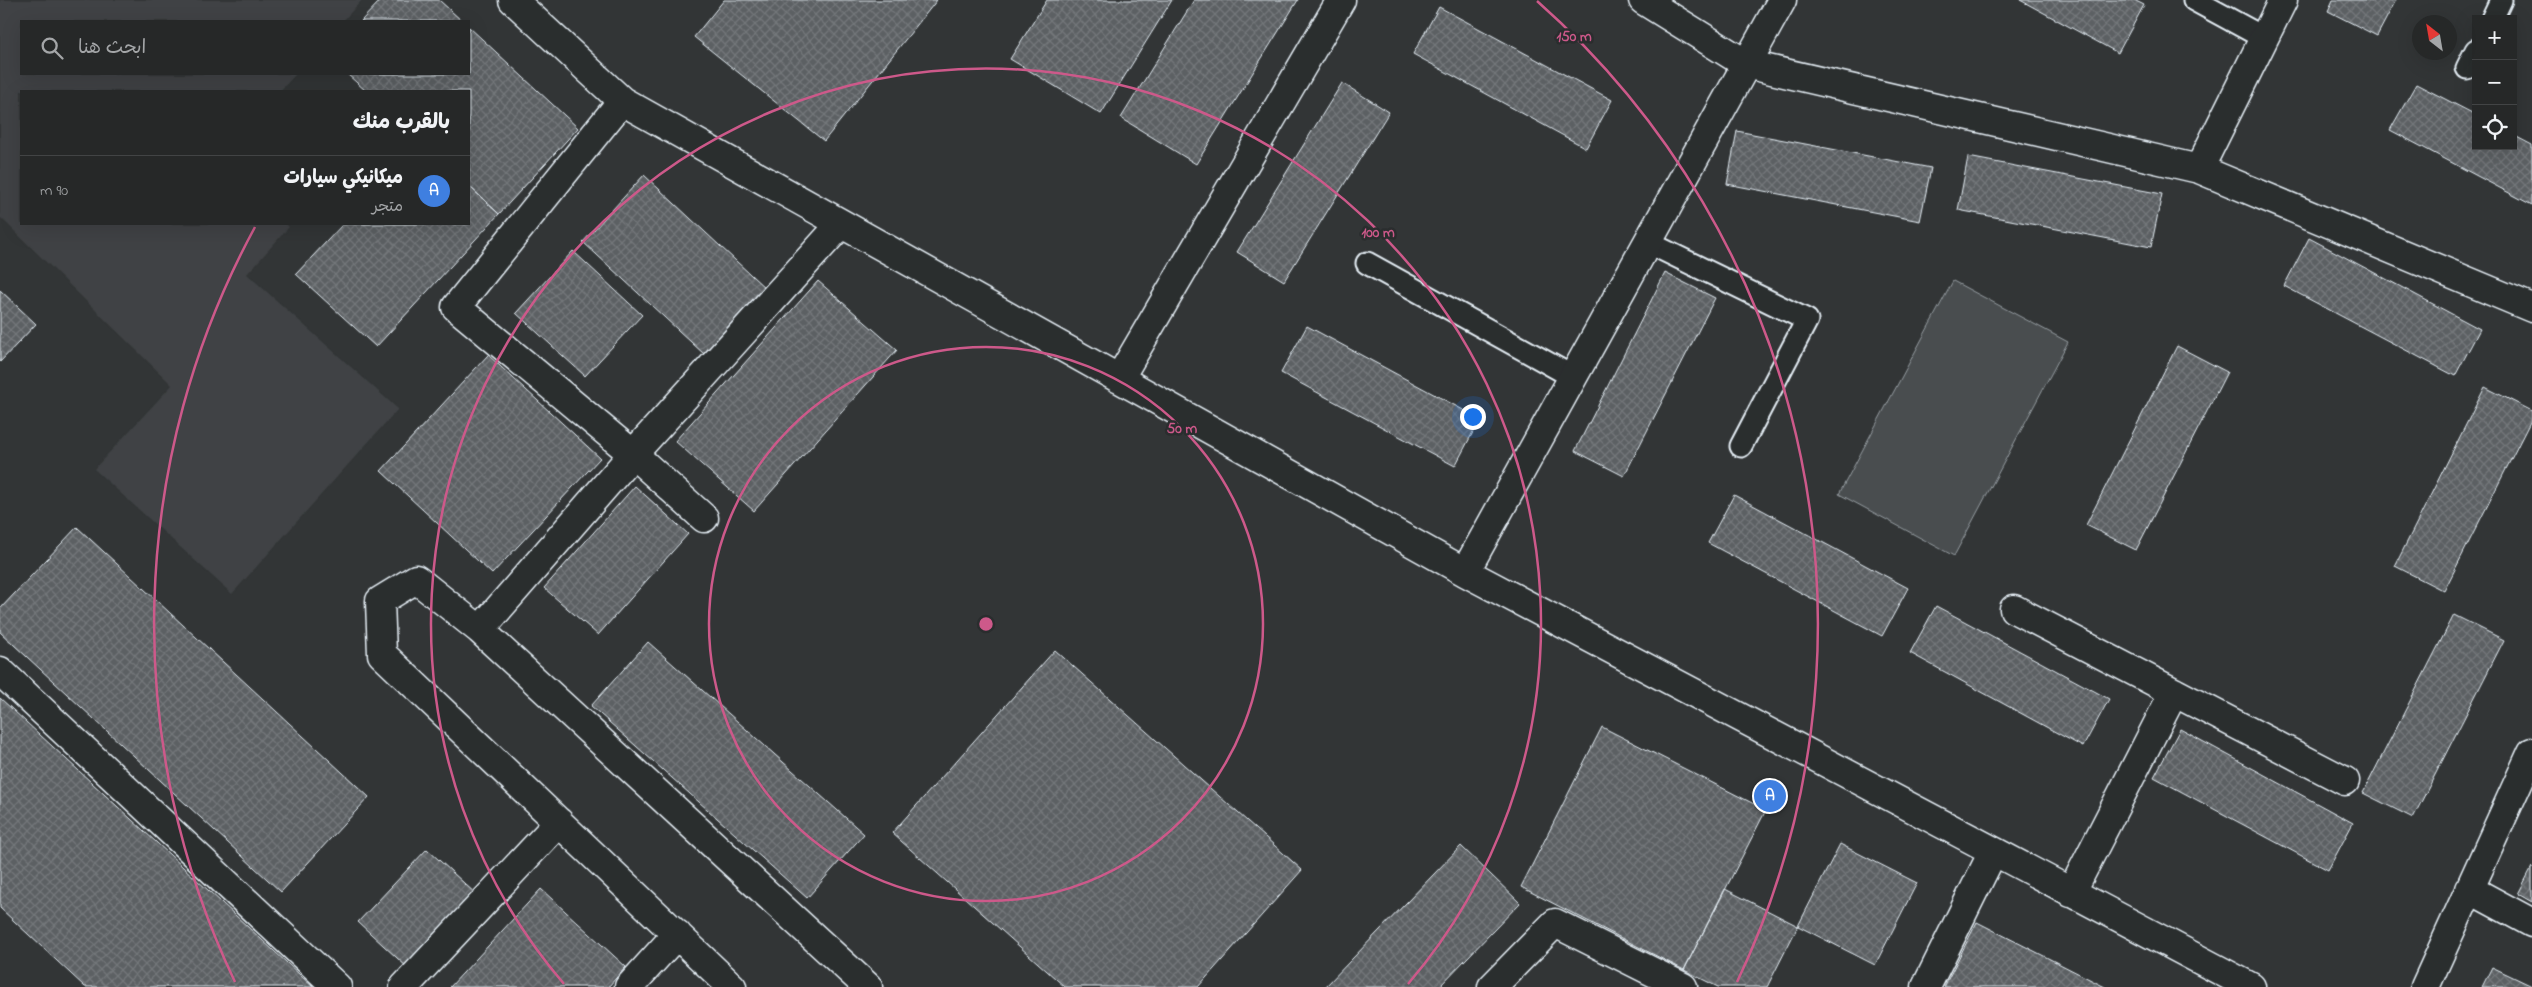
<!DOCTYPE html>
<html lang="ar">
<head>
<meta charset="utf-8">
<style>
	body { margin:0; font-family:"Indie Flower","Playpen Sans Arabic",sans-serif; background:#2e3030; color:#f1f3f6; direction:rtl }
	.controls { position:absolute; right:15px; top:15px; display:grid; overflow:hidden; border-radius:0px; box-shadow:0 5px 20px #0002 }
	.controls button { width:45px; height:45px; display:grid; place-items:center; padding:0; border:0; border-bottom:1px solid #424445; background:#262828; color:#f1f3f6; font:25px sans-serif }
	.compass { position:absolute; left:2412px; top:15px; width:45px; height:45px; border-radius:50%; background:#262828; box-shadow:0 5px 20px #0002; rotate:329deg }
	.you { position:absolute; left:1472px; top:416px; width:18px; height:18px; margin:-12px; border:4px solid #fff; border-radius:50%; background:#1a73e8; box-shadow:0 0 0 8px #1a73e833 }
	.badge { display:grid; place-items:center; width:32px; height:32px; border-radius:50%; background:#8c9099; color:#fff; font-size:16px; font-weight:700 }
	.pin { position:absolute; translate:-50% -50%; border:2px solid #fff; box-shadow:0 1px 5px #0006 }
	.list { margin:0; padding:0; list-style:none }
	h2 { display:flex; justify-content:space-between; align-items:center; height:65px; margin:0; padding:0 20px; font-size:21px }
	h2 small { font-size:16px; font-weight:400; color:#a4a6a8 }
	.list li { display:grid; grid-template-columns:32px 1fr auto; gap:15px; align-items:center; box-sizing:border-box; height:70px; padding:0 20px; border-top:1px solid #424445 }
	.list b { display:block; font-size:19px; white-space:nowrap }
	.list p { margin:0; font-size:16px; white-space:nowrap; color:#a4a6a8 }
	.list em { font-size:16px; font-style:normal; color:#a4a6a8 }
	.icon { flex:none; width:28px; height:28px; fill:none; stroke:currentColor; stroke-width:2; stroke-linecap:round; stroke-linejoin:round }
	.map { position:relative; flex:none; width:2532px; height:987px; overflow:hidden; direction:ltr }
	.search { position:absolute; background:#262828; box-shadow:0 5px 20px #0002; left:20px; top:20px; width:450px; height:55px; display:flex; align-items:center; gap:12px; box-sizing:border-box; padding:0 18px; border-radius:0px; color:#a4a6a8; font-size:19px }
	.panel { position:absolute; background:#262828; box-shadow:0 5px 20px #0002; left:20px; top:90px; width:450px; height:135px; border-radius:0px; direction:rtl }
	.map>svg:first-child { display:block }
	.built { fill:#3f4244 }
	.pitch { fill:#494d4f; stroke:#989fa4 }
	.building { fill:url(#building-cross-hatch); stroke:#e8f1f8 }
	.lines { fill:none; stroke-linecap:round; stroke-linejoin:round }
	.service-casing { stroke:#e8f1f8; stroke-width:25 }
	.minor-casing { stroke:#e8f1f8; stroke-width:31 }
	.service { stroke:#2a2d2e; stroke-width:21 }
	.minor { stroke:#2a2d2e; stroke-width:28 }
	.ring { fill:none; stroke:#cd598a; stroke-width:2.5 }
	.centre { fill:#cd598a; stroke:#2a2d2e; stroke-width:2.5 }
	.ring-label { font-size:15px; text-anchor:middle; font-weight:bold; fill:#cd598a; stroke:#2a2d2e; stroke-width:5; stroke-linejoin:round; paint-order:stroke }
</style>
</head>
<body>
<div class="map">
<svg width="2532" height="987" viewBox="0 0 2532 987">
	<defs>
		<pattern id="building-cross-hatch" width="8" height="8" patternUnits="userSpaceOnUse" patternTransform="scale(1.25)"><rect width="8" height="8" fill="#5c6063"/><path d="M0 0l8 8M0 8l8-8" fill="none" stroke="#73777a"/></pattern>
	</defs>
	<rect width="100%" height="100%" fill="#323536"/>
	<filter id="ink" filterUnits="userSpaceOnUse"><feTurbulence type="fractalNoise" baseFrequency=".02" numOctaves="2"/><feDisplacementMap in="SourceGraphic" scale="10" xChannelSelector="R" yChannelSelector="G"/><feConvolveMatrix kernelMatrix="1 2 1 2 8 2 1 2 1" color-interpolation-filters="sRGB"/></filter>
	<g filter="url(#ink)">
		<!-- built -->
		<path class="built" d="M 0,0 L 362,0 L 343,21 L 21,21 L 21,74 L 296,74 L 280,91 L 21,91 L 21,224 L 286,224 L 289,227 L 247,274 L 398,409 L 232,594 L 94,469 L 172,385 L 0,217 Z"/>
		<!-- pitch -->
		<path class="pitch" d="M 1953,281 L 2068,342 L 1954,556 L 1839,494 Z"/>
		<!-- building -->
		<path class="building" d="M 381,0 L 439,0 L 462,21 L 361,21 Z
			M 724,0 L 937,0 L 824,141 L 694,37 Z
			M 1047,0 L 1172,0 L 1101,114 L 1010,59 Z
			M 1194,0 L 1298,0 L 1196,164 L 1121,118 Z
			M 2020,0 L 2134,0 L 2144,5 L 2118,53 Z
			M 2333,0 L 2396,0 L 2377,36 L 2328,11 Z
			M 1439,7 L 1612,100 L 1586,148 L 1413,54 Z
			M 469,27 L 578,128 L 499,214 L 469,186 L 469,91 L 366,91 L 347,74 L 469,74 Z
			M 1342,83 L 1389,112 L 1284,281 L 1237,252 Z
			M 2416,84 L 2476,115 L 2476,146 L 2513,146 L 2513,135 L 2532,145 L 2532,205 L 2390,130 Z
			M 1737,131 L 1931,168 L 1920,221 L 1727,184 Z
			M 1968,157 L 2162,194 L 2151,247 L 1958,210 Z
			M 644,175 L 766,289 L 705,355 L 583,242 Z
			M 469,186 L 499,214 L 376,347 L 296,274 L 343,224 L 469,224 Z
			M 2309,238 L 2480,329 L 2455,376 L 2284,286 Z
			M 573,251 L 642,315 L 585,376 L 516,313 Z
			M 1665,273 L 1715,298 L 1624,476 L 1575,451 Z
			M 818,281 L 897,350 L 754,511 L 675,441 Z
			M 0,290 L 36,324 L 0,362 Z
			M 1307,326 L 1480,419 L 1455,466 L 1281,373 Z
			M 2177,346 L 2227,372 L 2136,550 L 2086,525 Z
			M 488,355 L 600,458 L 492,574 L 381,471 Z
			M 2485,387 L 2532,411 L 2532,418 L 2444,591 L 2395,566 Z
			M 635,486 L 688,534 L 598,635 L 544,588 Z
			M 1734,495 L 1908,588 L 1882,636 L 1708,543 Z
			M 77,527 L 369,797 L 281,892 L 0,632 L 0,609 Z
			M 1936,606 L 2109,699 L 2083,747 L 1910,653 Z
			M 2454,615 L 2504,640 L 2413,818 L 2363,793 Z
			M 648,642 L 864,834 L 807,898 L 591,706 Z
			M 1055,650 L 1302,870 L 1198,987 L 1065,987 L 892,833 Z
			M 0,698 L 313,987 L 85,987 L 0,908 Z
			M 1602,727 L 1766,810 L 1684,970 L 1521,887 Z
			M 2180,729 L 2353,823 L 2328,870 L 2154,777 Z
			M 1840,844 L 1917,883 L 1875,965 L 1798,926 Z
			M 1461,846 L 1520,903 L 1439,987 L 1325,987 Z
			M 427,849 L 477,895 L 409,969 L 358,922 Z
			M 2532,867 L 2532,902 L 2518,894 Z
			M 541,889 L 626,967 L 608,987 L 450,987 Z
			M 1725,889 L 1798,926 L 1767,987 L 1718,987 L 1684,970 Z
			M 1977,922 L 2105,987 L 1944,987 Z
			M 2492,967 L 2532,986 L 2532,987 L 2482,987 Z"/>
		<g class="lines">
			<defs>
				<path id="service" d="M 2194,0 L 2264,38
					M 2492,19 L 2501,0
					M 2467,68 L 2476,50
					M 1647,242 L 1807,320 L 1741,446
					M 1367,263 L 1573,377"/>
				<path id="minor" d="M 513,0 L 622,101 L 1465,572 L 2251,987
					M 1643,0 L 1746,64 L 2199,169 L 2532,308
					M 622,101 L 456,307 L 633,454 L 704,518
					M 2199,169 L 2283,0
					M 1119,379 L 1341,0
					M 1465,572 L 1782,0
					M 2014,609 L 2345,781
					M 480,630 L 633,454 L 841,224
					M 0,671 L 337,987
					M 2469,889 L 2532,923
					M 2071,893 L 2174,692
					M 404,987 L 559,822
					M 629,987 L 677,934
					M 732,987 L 382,654 L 380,601 L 416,579 L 480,630 L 868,987
					M 1492,987 L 1555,923 L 1683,987
					M 1926,987 L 1993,852
					M 2425,987 L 2532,752"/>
			</defs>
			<!-- service casing -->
			<use href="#service" class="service-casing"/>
			<!-- minor casing -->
			<use href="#minor" class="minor-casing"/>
			<!-- service -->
			<use href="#service" class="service"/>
			<!-- minor -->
			<use href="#minor" class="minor"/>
		</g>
	</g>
	<!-- distance rings -->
	<g class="ring">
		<circle cx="986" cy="624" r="277"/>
		<path d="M564 984A555 555 0 1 1 1408 984"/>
		<path d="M235 982A832 832 0 0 1 255 227M1537 1A832 832 0 0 1 1737 982"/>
	</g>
	<circle cx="986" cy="624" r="8" class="centre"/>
	<g class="ring-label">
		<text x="1574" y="41">150 m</text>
		<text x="1378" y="237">100 m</text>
		<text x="1182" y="433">50 m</text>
	</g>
</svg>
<div class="controls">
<button>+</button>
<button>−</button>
<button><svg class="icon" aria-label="locate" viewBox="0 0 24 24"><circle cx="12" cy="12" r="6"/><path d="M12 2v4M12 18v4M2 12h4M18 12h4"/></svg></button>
</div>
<svg class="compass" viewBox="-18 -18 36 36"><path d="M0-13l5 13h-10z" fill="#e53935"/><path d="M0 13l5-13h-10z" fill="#a4a6a8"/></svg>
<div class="you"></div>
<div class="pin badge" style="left:1770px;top:796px;background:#3f7fe0">A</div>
<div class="search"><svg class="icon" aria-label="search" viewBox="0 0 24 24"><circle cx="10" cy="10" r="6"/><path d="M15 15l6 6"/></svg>ابحث هنا</div>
<section class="panel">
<h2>بالقرب منك<small></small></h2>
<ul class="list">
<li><span class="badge" style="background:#3f7fe0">A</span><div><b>ميكانيكي سيارات</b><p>متجر</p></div><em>90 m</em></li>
</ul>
</section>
</div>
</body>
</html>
